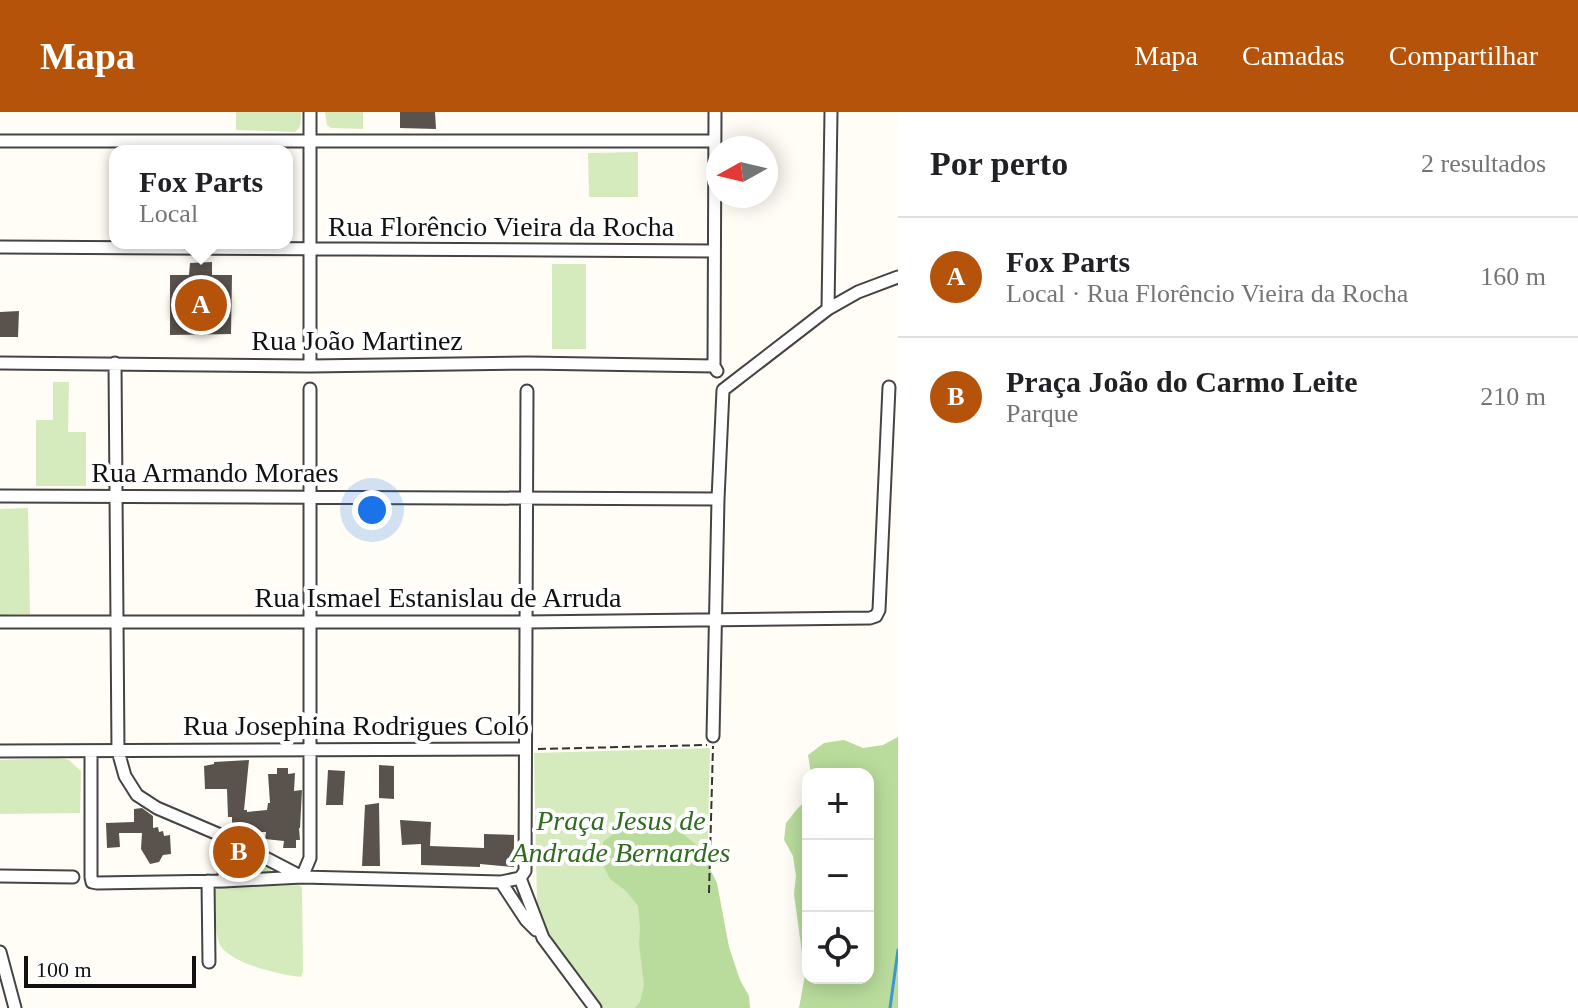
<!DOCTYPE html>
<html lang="pt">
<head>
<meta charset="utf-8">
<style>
	body { margin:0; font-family:"Times New Roman",serif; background:#f2f2f2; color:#202124 }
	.controls { position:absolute; right:24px; bottom:24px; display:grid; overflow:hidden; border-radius:16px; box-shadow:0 4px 20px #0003 }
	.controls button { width:72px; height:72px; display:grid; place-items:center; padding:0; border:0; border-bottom:2px solid #e0e0e0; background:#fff; color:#202124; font:40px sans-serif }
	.compass { position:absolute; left:706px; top:24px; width:72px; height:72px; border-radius:50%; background:#fff; box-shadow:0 4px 20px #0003; rotate:262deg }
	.scale { position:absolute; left:24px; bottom:20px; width:172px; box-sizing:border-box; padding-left:8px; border:4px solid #111; border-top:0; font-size:22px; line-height:28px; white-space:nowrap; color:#111; -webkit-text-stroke:6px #fff; paint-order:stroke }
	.you { position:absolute; left:372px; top:398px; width:28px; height:28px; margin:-20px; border:6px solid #fff; border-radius:50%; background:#1a73e8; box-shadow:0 0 0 12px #1a73e833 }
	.badge { display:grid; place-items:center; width:52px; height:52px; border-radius:50%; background:#b45309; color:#fff; font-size:26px; font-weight:700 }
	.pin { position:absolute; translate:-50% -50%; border:4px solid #fff; box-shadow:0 2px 8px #0006 }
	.popup { position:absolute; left:109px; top:33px; width:184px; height:104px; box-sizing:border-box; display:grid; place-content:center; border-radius:16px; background:#fff; filter:drop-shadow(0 2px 6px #0005); font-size:26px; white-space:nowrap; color:#757577 }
	.popup b { font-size:30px; color:#202124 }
	.popup::after { content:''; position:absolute; left:50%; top:100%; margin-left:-16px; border:16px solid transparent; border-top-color:#fff }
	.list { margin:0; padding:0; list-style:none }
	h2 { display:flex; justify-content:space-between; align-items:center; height:104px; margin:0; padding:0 32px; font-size:34px }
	h2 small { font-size:26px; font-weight:400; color:#757577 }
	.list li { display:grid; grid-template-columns:52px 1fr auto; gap:24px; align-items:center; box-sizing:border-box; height:120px; padding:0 32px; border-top:2px solid #e0e0e0 }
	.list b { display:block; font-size:30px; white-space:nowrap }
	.list p { margin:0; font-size:26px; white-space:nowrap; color:#757577 }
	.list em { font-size:26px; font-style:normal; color:#757577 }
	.icon { flex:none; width:44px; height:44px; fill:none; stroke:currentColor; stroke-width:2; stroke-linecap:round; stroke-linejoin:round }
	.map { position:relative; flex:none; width:898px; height:896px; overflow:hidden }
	header { display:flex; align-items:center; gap:48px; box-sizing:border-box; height:112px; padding:0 40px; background:#b45309; color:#fff }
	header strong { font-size:38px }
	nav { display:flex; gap:44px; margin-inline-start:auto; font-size:28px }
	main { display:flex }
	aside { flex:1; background:#fff }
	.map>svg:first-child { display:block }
	.green { fill:#d5ebbd }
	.forest { fill:#b9dc9c }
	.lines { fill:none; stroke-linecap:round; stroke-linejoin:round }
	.stream { stroke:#3f96cf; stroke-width:3 }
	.building { fill:#5a524d }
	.minor-casing { stroke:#444; stroke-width:15 }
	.path { stroke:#333; stroke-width:2; stroke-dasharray:8 4; stroke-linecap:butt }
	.minor { stroke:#fff; stroke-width:11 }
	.labels { text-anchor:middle; stroke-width:8; stroke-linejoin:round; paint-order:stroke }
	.street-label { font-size:28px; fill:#111; stroke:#fff }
	.park-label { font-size:28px; font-style:italic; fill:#2f6b1f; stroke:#fff }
</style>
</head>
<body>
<header>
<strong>Mapa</strong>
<nav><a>Mapa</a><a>Camadas</a><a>Compartilhar</a></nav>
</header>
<main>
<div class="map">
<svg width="898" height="896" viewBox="0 0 898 896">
	<rect width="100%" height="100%" fill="#fffdf5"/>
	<!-- green -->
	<path class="green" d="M 236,0 L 301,0 C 301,8 302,15 295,20 L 236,18 Z
		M 325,0 L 363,0 L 363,17 L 331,16 L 327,13 Z
		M 638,40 L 638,85 L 589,85 L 588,41 Z
		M 552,152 L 586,152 L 586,237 L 552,237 Z
		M 53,270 L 69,270 L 68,320 L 86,320 L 86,374 L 36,374 L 36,308 L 53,308 Z
		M 28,396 L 30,502 L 0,503 L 0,397 Z
		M 710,636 L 704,896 L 600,896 L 545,820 L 537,792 L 534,641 Z
		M 59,646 L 69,648 L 81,659 L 80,701 L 0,702 L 0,648 Z
		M 228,729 L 271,751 L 271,764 L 227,768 Z
		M 299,773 L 302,775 L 303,860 L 301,865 C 281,863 227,851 219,831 C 214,815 216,795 215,779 L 219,775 Z"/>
	<!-- forest -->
	<path class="forest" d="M 898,625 L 898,896 L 799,896 L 805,863 L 794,782 L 796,764 L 793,744 L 784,728 L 786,711 L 798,696 L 808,687 L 808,866 L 868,866 L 868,662 L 811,662 L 808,643 L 824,631 L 844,628 L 863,636 L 883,633 Z
		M 634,709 L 669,711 L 703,738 L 709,755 L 717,771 L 729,835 L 740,868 L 749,884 L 750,896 L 635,896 L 640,890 L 644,873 L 639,832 L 640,815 L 638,794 L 626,779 L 610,767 L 602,751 L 603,730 L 618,718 Z"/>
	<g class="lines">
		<!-- stream -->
		<path class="stream" d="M 890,896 L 898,838"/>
	</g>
	<!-- building -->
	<path class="building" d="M 400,0 L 435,0 L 436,17 L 400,16 Z
		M 212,150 L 212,163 L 232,163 L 231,222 L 170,223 L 170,163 L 189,163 L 190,151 Z
		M 19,199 L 18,225 L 0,225 L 0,200 Z
		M 249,648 L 244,698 L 247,698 L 247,700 L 267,698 L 268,691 L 270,691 L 268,662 L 277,662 L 277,656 L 288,656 L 288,662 L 295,661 L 294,679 L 302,678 L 300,716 L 299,716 L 300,728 L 296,728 L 296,736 L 283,736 L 284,729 L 265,727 L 266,720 L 251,720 L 232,712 L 232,705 L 228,705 L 227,677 L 205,677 L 204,654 L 214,652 L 214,650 Z
		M 379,653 L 394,654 L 394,687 L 379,686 Z
		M 328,658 L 345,659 L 343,693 L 326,693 Z
		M 379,691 L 380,754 L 362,754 L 365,693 Z
		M 142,696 L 153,704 L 153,716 L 158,715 L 159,720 L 163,719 L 164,724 L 170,723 L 171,742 L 163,743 L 159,750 L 150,752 L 141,737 L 142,721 L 119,721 L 120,735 L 107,736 L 106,711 L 134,710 L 134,697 Z
		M 400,708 L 431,710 L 430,734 L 484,736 L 484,722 L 514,723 L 514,755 L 480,752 L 480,755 L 421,753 L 421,732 L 402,733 Z"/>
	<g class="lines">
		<defs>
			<path id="minor" d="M 715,0 L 714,254 L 717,259
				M 0,29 L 714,29
				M 0,135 L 714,139
				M 828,197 L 831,0
				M 0,251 L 310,254 L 528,251 L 714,254
				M 115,251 L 118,639 L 125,664 L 137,683 L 157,696 L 225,725 L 302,765 L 310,746 L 310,277
				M 310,254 L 310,0
				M 0,384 L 718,387
				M 0,510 L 526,510 L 870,506 L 876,504 L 879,498 L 889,275
				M 713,624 L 718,387 L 723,278 L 828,197 L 858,180 L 898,165
				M 0,639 L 525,637
				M 91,639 L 91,765 L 92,770 L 97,771 L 224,769 L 302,765 L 501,770 L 520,766
				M 0,764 L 73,765
				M 520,766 L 525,759 L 527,279
				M 520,766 L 543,826 L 595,896
				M 208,769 L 209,850
				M 224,769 L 225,725
				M 501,770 L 526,808 L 536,818
				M 0,840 L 15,896"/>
		</defs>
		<!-- minor casing -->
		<use href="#minor" class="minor-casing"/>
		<!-- path -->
		<path class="path" d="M 538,637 L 707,633
			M 709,781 L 713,634"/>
		<!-- minor -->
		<use href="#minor" class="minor"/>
	</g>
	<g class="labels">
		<!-- street labels -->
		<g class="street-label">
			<text x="501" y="124">Rua Florêncio Vieira da Rocha</text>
			<text x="357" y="238">Rua João Martinez</text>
			<text x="215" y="370">Rua Armando Moraes</text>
			<text x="438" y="495">Rua Ismael Estanislau de Arruda</text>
			<text x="356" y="623">Rua Josephina Rodrigues Coló</text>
		</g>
		<!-- park labels -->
		<g class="park-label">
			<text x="621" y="718">Praça Jesus de<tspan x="621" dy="32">Andrade Bernardes</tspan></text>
		</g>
	</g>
</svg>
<div class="controls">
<button>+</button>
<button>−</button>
<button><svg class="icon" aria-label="locate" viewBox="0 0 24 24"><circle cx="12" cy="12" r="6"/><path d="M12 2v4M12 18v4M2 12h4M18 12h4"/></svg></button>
</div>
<svg class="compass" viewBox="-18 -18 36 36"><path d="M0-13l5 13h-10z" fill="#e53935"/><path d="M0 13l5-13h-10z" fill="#757577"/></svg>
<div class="scale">100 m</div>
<div class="you"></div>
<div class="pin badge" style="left:201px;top:193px">A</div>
<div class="popup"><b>Fox Parts</b>Local</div>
<div class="pin badge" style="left:239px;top:740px">B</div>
</div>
<aside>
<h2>Por perto<small>2 resultados</small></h2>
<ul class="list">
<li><span class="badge">A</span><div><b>Fox Parts</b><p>Local · Rua Florêncio Vieira da Rocha</p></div><em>160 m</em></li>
<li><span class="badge">B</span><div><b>Praça João do Carmo Leite</b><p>Parque</p></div><em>210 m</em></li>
</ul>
</aside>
</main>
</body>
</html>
